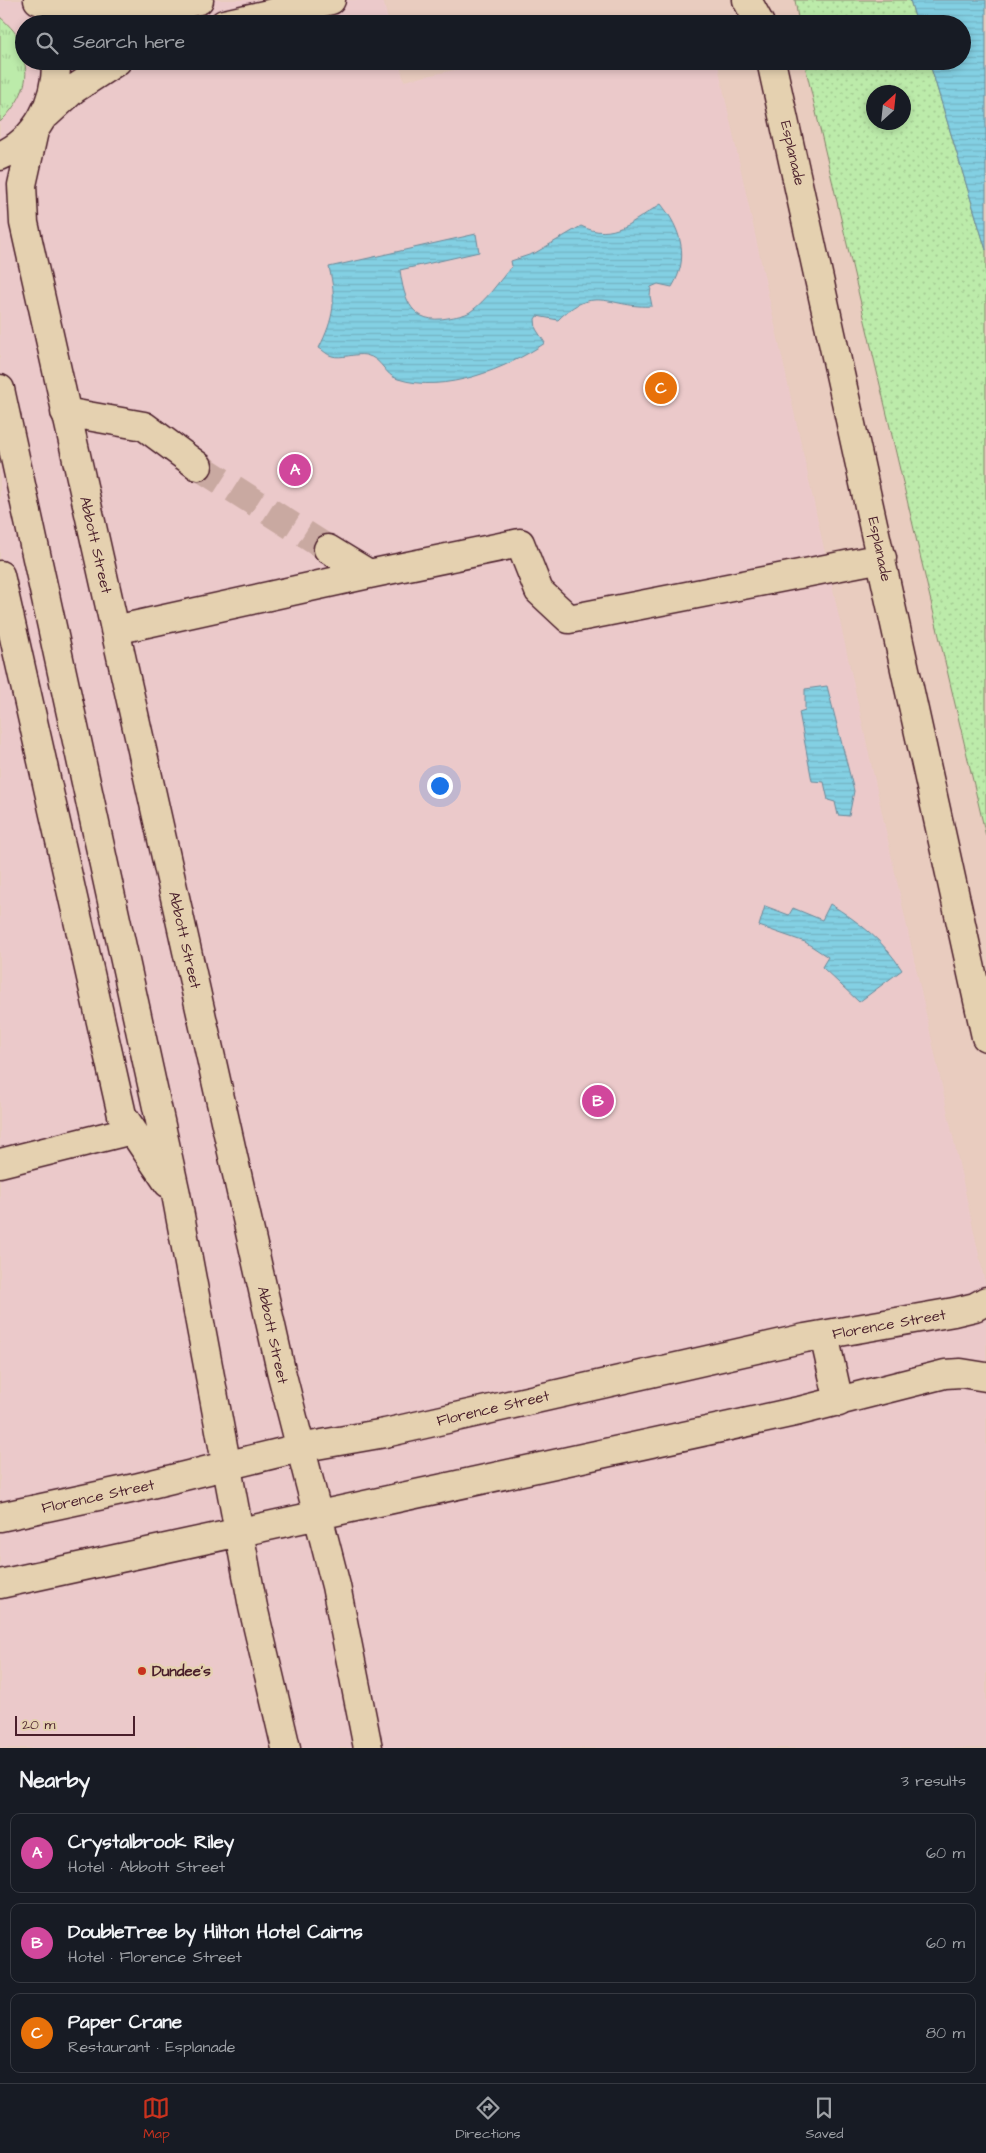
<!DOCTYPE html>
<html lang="en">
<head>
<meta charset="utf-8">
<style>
	body { margin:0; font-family:"Architects Daughter",sans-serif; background:#242831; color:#f1f3f6 }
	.compass { position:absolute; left:866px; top:85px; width:45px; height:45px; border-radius:50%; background:#171b24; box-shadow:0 2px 8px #0003; rotate:27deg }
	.scale { position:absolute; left:15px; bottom:12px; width:120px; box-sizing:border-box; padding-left:5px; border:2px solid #4a1f2b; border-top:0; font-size:14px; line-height:18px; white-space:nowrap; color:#4a1f2b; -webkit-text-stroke:4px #e5d1b0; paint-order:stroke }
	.you { position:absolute; left:439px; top:785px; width:18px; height:18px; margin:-12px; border:4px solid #fff; border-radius:50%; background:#1a73e8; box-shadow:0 0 0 8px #1a73e833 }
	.badge { display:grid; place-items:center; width:32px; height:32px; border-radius:50%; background:#c8321e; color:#fff; font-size:16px; font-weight:700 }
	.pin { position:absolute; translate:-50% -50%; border:2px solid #fff; box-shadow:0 1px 5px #0006 }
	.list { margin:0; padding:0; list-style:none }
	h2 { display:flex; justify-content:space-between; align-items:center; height:65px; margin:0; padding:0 20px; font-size:21px }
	h2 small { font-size:16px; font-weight:400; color:#9ea1a6 }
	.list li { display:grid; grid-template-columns:32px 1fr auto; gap:15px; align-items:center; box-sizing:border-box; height:80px; margin:0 10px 10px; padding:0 10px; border:1px solid #363941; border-radius:10px }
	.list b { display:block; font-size:19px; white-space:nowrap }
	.list p { margin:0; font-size:16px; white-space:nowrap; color:#9ea1a6 }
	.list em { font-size:16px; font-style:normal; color:#9ea1a6 }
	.icon { flex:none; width:28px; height:28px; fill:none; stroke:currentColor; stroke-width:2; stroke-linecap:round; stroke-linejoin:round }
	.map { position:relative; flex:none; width:986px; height:1748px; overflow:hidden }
	.search { position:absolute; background:#171b24; box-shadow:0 2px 8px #0003; left:15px; right:15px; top:15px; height:55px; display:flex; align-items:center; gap:12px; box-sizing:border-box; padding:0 18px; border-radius:28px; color:#9ea1a6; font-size:19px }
	.sheet { height:335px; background:#171b24 }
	nav { display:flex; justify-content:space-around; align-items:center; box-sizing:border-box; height:70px; border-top:1px solid #363941; background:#171b24; font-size:14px; color:#9ea1a6 }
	nav a { display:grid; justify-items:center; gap:2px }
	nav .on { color:#c8321e }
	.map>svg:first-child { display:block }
	.built { fill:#ebc9ca }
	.grass { fill:url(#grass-tufts); stroke:#83856a }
	.park { fill:url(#park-dots); stroke:#83856a; fill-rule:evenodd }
	.water { fill:url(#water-rules); stroke:#6c8999 }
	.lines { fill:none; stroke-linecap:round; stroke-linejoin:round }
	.minor-tunnel { stroke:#c9a9a1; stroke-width:28; stroke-dasharray:28 14; stroke-linecap:butt }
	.minor-casing { stroke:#4a1f2b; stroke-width:31 }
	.minor { stroke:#e5d1b0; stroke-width:28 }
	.poi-dot { fill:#c8321e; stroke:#e5d1b0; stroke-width:2 }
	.labels { text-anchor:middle; stroke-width:5; stroke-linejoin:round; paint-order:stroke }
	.street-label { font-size:15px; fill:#4a1f2b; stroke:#e5d1b0 }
	.poi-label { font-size:15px; font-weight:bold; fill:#4a1f2b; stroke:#e5d1b0; text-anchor:start }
</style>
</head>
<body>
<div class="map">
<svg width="986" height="1748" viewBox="0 0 986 1748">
	<defs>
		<pattern id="grass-tufts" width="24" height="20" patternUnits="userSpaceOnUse" patternTransform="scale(1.25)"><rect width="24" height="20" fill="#bcebaa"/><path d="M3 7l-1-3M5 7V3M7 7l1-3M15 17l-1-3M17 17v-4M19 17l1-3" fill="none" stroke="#a3c992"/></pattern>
		<pattern id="park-dots" width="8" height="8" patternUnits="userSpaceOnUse" patternTransform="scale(1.25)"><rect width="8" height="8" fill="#bcebaa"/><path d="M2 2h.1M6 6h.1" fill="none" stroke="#a3c992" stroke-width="1.8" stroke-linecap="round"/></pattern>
		<pattern id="water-rules" width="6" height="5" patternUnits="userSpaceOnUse" patternTransform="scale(1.25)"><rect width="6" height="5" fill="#83d0e3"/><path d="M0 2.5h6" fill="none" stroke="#73b2c3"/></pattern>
	</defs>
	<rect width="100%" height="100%" fill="#e9ccbf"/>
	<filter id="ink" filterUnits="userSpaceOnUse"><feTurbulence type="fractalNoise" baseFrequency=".02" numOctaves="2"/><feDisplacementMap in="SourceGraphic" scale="10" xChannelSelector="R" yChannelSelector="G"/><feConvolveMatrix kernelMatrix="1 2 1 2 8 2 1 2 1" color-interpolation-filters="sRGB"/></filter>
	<g filter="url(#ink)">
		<!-- built -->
		<path class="built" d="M 0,0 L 383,0 L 389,24 L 24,24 L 24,61 L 399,61 L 404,81 L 495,61 L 717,61 L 986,1287 L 986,1748 L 0,1748 Z
			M 706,15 L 708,24 L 668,24 Z"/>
		<!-- grass -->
		<path class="grass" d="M 0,17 C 10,26 20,36 23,49 C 24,53 23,57 24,61 C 31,83 17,106 0,122 Z"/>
		<!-- park -->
		<path class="park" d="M 795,0 L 910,0 L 917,24 L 799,24 Z
			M 804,61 L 929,61 L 986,250 L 986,836 ZM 874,92 L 904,92 L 904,122 L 874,122 Z"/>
		<!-- water -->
		<path class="water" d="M 910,0 L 986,0 L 986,250 L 929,61 L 962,61 L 962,24 L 917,24 Z
			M 661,204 C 681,229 690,258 672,287 L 658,284 L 651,287 L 650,296 L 652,306 C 612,309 594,283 558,320 L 537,316 L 535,319 L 536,329 L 545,343 C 506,369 444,394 398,379 C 384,375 383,359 366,355 C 355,353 341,359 332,356 C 327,355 323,350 319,348 C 334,318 337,300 329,267 L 476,234 L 479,252 L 400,270 C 404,300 412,325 448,318 C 455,317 465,315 470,312 C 487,300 499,281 512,266 L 511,261 L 535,253 L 581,226 C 613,242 634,220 661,204 Z
			M 827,686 L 854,791 L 849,816 L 838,815 L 835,802 L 828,800 L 824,782 L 812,781 L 799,712 L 805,710 L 805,689 Z
			M 830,904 C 859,922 884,941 902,970 L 859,1002 L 822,967 L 828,957 L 805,942 L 759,926 L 765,906 L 789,915 L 793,908 L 822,920 Z"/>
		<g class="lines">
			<!-- minor-tunnel -->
			<path class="minor-tunnel" d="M 198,466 L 328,549"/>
			<defs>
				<path id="minor" d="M 38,0 C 82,16 155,12 199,0
					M 747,0 L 760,24
					M 224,24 L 331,0
					M 771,61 L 986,1037
					M 47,114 L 74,89 L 117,61
					M 34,131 L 22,185 L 24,223 L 282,1375 L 336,1586 L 368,1748
					M 0,156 C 37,140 57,101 56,61
					M 0,389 L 176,1194 L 253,1607 L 286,1748
					M 65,412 L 144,426 L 198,466
					M 328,549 L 369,574 L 520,543 L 539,591 L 569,619 L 882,558
					M 0,575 L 122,1115 L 168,1183
					M 115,630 L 369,574
					M 0,1163 L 132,1130
					M 824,1335 L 839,1402
					M 0,1517 L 135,1488 L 299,1448 L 385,1433 L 805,1338 L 954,1312 L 975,1307 L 986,1301
					M 0,1584 L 799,1411 L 945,1374 L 961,1373 L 986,1377"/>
			</defs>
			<!-- minor casing -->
			<use href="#minor" class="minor-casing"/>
			<!-- minor -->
			<use href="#minor" class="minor"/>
		</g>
	</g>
	<!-- markers -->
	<circle class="poi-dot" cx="142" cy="1671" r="5"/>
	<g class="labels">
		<!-- street labels -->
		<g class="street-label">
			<text transform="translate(793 153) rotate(77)" y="5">Esplanade</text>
			<text transform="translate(96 545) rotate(77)" y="5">Abbott Street</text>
			<text transform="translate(880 549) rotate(78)" y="5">Esplanade</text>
			<text transform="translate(185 940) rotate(77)" y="5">Abbott Street</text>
			<text transform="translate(889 1324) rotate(-10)" y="5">Florence Street</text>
			<text transform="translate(273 1335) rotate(78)" y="5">Abbott Street</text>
			<text transform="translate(493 1408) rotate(-13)" y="5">Florence Street</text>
			<text transform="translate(98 1496) rotate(-12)" y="5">Florence Street</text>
		</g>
		<!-- poi labels -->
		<g class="poi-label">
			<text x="152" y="1676">Dundee's</text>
		</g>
	</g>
</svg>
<svg class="compass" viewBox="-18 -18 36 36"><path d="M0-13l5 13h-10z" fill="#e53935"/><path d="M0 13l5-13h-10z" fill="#9ea1a6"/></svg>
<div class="scale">20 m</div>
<div class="you"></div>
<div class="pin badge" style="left:295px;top:470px;background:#d1479c">A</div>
<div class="pin badge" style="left:598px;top:1101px;background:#d1479c">B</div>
<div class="pin badge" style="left:661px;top:388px;background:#e8710a">C</div>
<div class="search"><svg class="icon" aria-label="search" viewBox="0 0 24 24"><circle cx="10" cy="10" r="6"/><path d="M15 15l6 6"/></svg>Search here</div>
</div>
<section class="sheet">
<h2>Nearby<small>3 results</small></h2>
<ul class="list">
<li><span class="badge" style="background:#d1479c">A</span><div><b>Crystalbrook Riley</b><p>Hotel · Abbott Street</p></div><em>60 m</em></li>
<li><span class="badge" style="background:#d1479c">B</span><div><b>DoubleTree by Hilton Hotel Cairns</b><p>Hotel · Florence Street</p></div><em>60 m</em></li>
<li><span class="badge" style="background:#e8710a">C</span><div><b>Paper Crane</b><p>Restaurant · Esplanade</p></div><em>80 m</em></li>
</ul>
</section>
<nav>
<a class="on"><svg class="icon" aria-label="map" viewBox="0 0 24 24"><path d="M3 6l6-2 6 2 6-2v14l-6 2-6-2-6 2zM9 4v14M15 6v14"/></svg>Map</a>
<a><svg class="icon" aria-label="directions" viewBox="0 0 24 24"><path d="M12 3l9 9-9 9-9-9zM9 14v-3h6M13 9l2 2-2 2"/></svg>Directions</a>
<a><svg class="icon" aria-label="saved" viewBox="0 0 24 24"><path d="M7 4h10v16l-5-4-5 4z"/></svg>Saved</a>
</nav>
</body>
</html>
